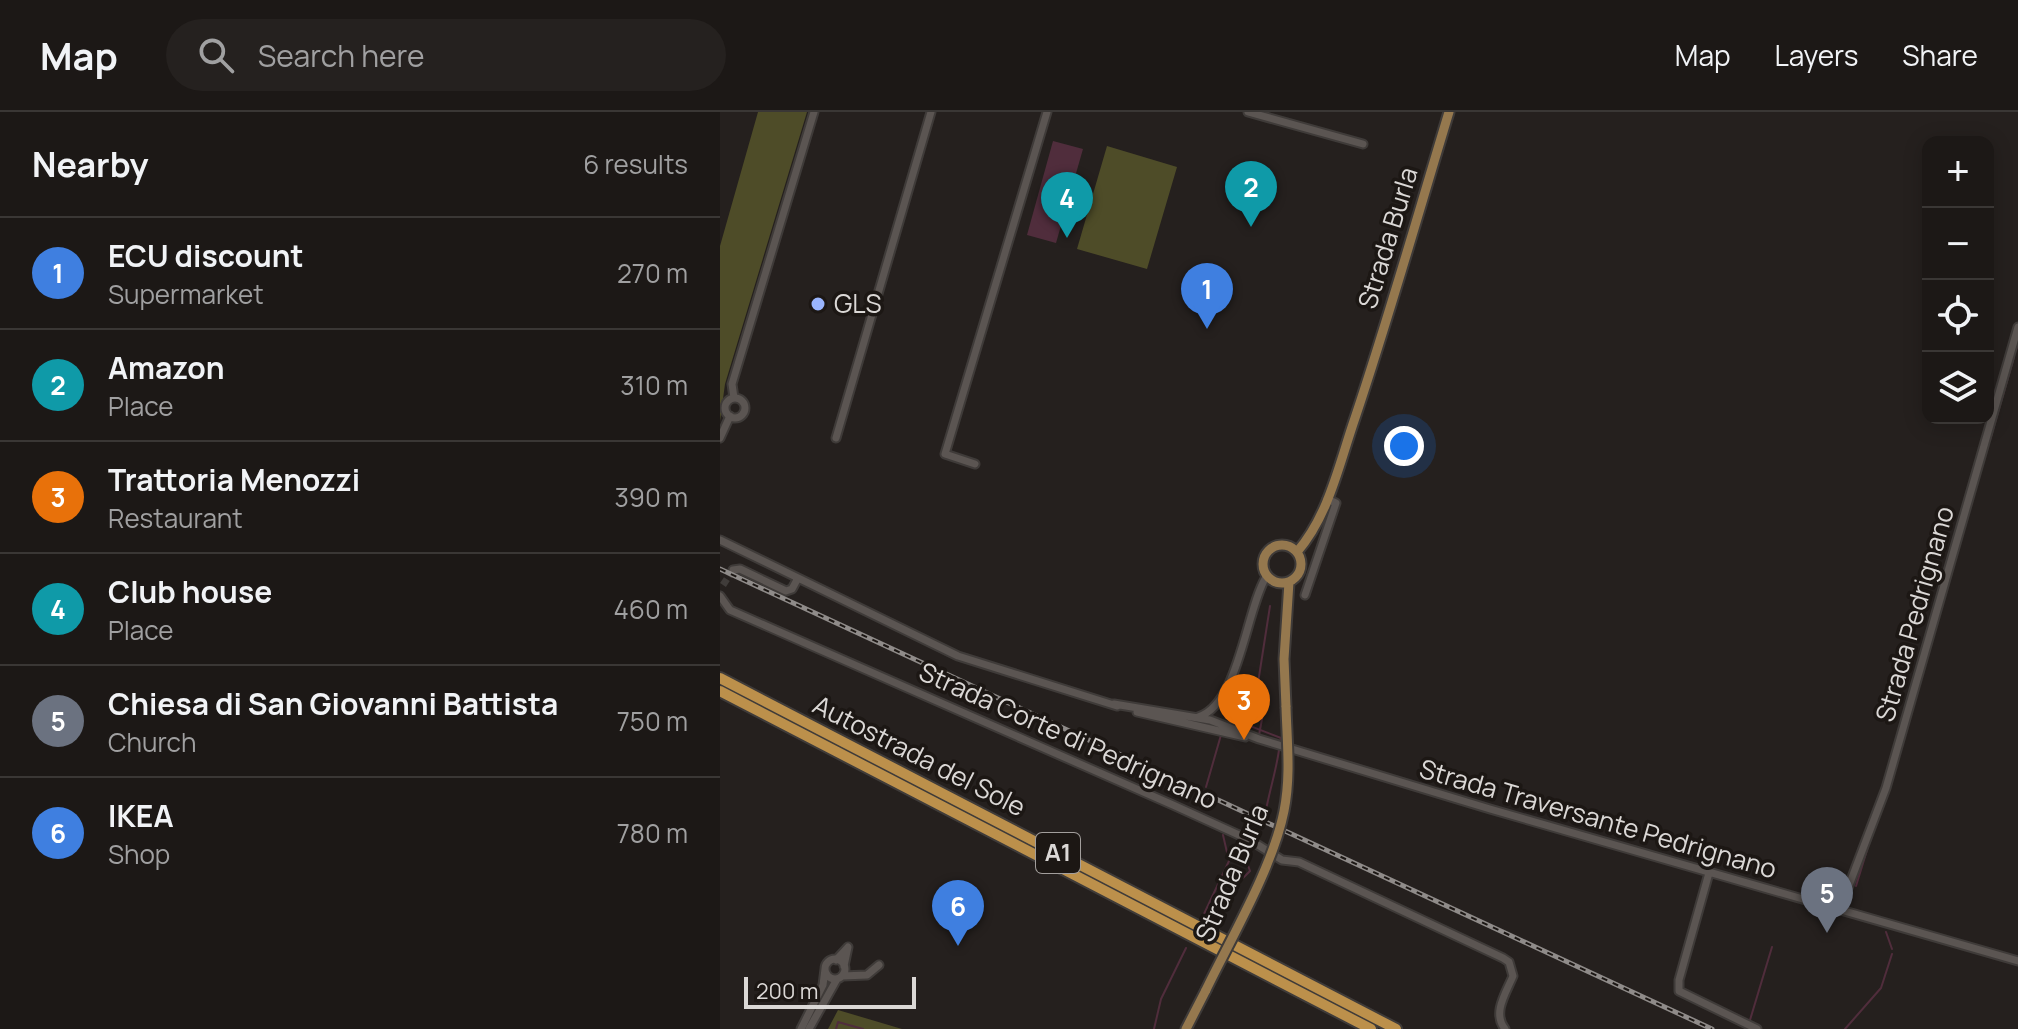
<!DOCTYPE html>
<html lang="en">
<head>
<meta charset="utf-8">
<style>
	body { margin:0; font-family:Manrope,sans-serif; background:#25211f; color:#f1f3f6 }
	.controls { position:absolute; right:24px; top:24px; display:grid; overflow:hidden; border-radius:16px; box-shadow:0 4px 20px #0003 }
	.controls button { width:72px; height:72px; display:grid; place-items:center; padding:0; border:0; border-bottom:2px solid #3a3735; background:#1c1816; color:#f1f3f6; font:40px sans-serif }
	.scale { position:absolute; left:24px; bottom:20px; width:172px; box-sizing:border-box; padding-left:8px; border:4px solid #dbd8d6; border-top:0; font-size:22px; line-height:28px; white-space:nowrap; color:#dbd8d6; -webkit-text-stroke:6px #1c1714; paint-order:stroke }
	.you { position:absolute; left:684px; top:334px; width:28px; height:28px; margin:-20px; border:6px solid #fff; border-radius:50%; background:#1a73e8; box-shadow:0 0 0 12px #1a73e833 }
	.badge { display:grid; place-items:center; width:52px; height:52px; border-radius:50%; background:#9ab5fd; color:#fff; font-size:26px; font-weight:700 }
	.pin { position:absolute; translate:-50% -66px; filter:drop-shadow(0 2px 4px #0008) }
	.pin::after { content:''; position:absolute; top:42px; width:28px; height:24px; background:inherit; clip-path:polygon(0 0,100% 0,50% 100%) }
	.list { margin:0; padding:0; list-style:none }
	h2 { display:flex; justify-content:space-between; align-items:center; height:104px; margin:0; padding:0 32px; font-size:34px }
	h2 small { font-size:26px; font-weight:400; color:#a0a0a1 }
	.list li { display:grid; grid-template-columns:52px 1fr auto; gap:24px; align-items:center; box-sizing:border-box; height:112px; padding:0 32px; border-top:2px solid #3a3735 }
	.list b { display:block; font-size:30px; white-space:nowrap }
	.list p { margin:0; font-size:26px; white-space:nowrap; color:#a0a0a1 }
	.list em { font-size:26px; font-style:normal; color:#a0a0a1 }
	.icon { flex:none; width:44px; height:44px; fill:none; stroke:currentColor; stroke-width:2; stroke-linecap:round; stroke-linejoin:round }
	.map { position:relative; flex:none; width:1298px; height:917px; overflow:hidden }
	header { display:flex; align-items:center; gap:48px; box-sizing:border-box; height:112px; padding:0 40px; background:#1c1816; border-bottom:2px solid #3a3735 }
	header strong { font-size:38px }
	nav { display:flex; gap:44px; margin-inline-start:auto; font-size:28px }
	.search { width:560px; height:72px; background:#25211f; display:flex; align-items:center; gap:20px; box-sizing:border-box; padding:0 28px; border-radius:44px; color:#a0a0a1; font-size:30px }
	main { display:flex }
	aside { flex:1; background:#1c1816 }
	.map>svg:first-child { display:block }
	.green { fill:#4e4c28 }
	.water { fill:#502d3c }
	.lines { fill:none; stroke-linecap:round; stroke-linejoin:round }
	.stream { stroke:#502d3c; stroke-width:2 }
	.minor-tunnel { stroke:#403c3a; stroke-width:7; stroke-dasharray:7 3.5; stroke-linecap:butt }
	.minor-casing { stroke:#3f3b39; stroke-width:11 }
	.major-casing { stroke:#3f3b39; stroke-width:13 }
	.highway-casing { stroke:#3f3b39; stroke-width:14 }
	.minor { stroke:#5b5552; stroke-width:7 }
	.major { stroke:#95784e; stroke-width:9 }
	.highway { stroke:#bc904b; stroke-width:10 }
	.rail-casing { stroke:#8f8b89; stroke-width:5 }
	.rail { stroke:#1c1714; stroke-width:2; stroke-dasharray:6; stroke-linecap:butt }
	.major-bridge-casing { stroke:#3f3b39; stroke-width:13; stroke-linecap:butt }
	.major-bridge { stroke:#95784e; stroke-width:9 }
	.poi-dot { fill:#9ab5fd; stroke:#1c1714; stroke-width:3 }
	.labels { text-anchor:middle; stroke-width:7; stroke-linejoin:round; paint-order:stroke }
	.shield { fill:#1c1714; stroke:#a29e9c; stroke-width:2 }
	.shield-label { font-size:24px; font-weight:bold; fill:#dbd8d6 }
	.street-label { font-size:26px; fill:#dbd8d6; stroke:#1c1714 }
	.poi-label { font-size:26px; fill:#dbd8d6; stroke:#1c1714; text-anchor:start }
</style>
</head>
<body>
<header>
<strong>Map</strong>
<div class="search"><svg class="icon" aria-label="search" viewBox="0 0 24 24"><circle cx="10" cy="10" r="6"/><path d="M15 15l6 6"/></svg>Search here</div>
<nav><a>Map</a><a>Layers</a><a>Share</a></nav>
</header>
<main>
<aside>
<h2>Nearby<small>6 results</small></h2>
<ul class="list">
<li><span class="badge" style="background:#3f7fe0">1</span><div><b>ECU discount</b><p>Supermarket</p></div><em>270 m</em></li>
<li><span class="badge" style="background:#0f9aa8">2</span><div><b>Amazon</b><p>Place</p></div><em>310 m</em></li>
<li><span class="badge" style="background:#e8710a">3</span><div><b>Trattoria Menozzi</b><p>Restaurant</p></div><em>390 m</em></li>
<li><span class="badge" style="background:#0f9aa8">4</span><div><b>Club house</b><p>Place</p></div><em>460 m</em></li>
<li><span class="badge" style="background:#6b7280">5</span><div><b>Chiesa di San Giovanni Battista</b><p>Church</p></div><em>750 m</em></li>
<li><span class="badge" style="background:#3f7fe0">6</span><div><b>IKEA</b><p>Shop</p></div><em>780 m</em></li>
</ul>
</aside>
<div class="map">
<svg width="1298" height="917" viewBox="0 0 1298 917">
	<rect width="100%" height="100%" fill="#25201e"/>
	<!-- green -->
	<path class="green" d="M 38,0 L 87,0 L 5,272 L 0,309 L 0,134 Z
		M 387,34 L 457,55 L 427,157 L 357,137 Z
		M 118,898 L 182,917 L 108,917 Z"/>
	<!-- water -->
	<path class="water" d="M 333,29 L 363,37 L 336,131 L 307,123 Z"/>
	<g class="lines">
		<!-- stream -->
		<path class="stream" d="M 1296,238 L 1298,231
			M 1270,328 L 1294,245
			M 1245,413 L 1267,337
			M 507,605 L 561,626 L 560,631
			M 539,623 L 542,607 L 538,571 L 550,494
			M 486,675 L 501,623
			M 546,698 C 550,677 556,659 559,638
			M 501,770 L 520,769 L 530,759 L 525,745 L 529,732
			M 1136,774 L 1151,725
			M 483,804 L 509,749 L 503,723
			M 1166,820 L 1172,837
			M 1030,908 L 1052,835
			M 116,917 L 118,910 L 143,917
			M 434,917 L 441,887 L 466,836
			M 1125,917 L 1161,876 L 1172,842"/>
		<!-- minor-tunnel -->
		<path class="minor-tunnel" d="M 3,473 L 13,458"/>
		<defs>
			<path id="minor" d="M 528,0 L 643,32
				M 14,286 L 12,272 L 94,0
				M5 296a10 10 0 1 1 20 0a10 10 0 1 1-20 0Z
				M 0,326 L 10,304
				M 116,326 L 211,0
				M 255,352 L 225,342 L 327,0
				M 0,428 L 238,544 L 397,594
				M 13,458 L 20,457 L 66,479 L 72,477 L 78,466
				M 585,483 L 616,391 L 607,387
				M 0,484 L 10,498 L 453,693 L 530,728 L 562,748 L 579,750 L 783,846 L 789,850 L 793,864 C 786,881 772,901 785,917
				M 394,592 L 490,608 L 539,627 L 770,697 L 1298,849
				M 417,600 L 525,625
				M 478,605 C 519,593 526,498 546,465
				M 989,761 L 959,868 L 959,879 L 1037,917
				M 1120,797 L 1166,676 L 1298,215
				M105 857a10 10 0 1 1 20 0a10 10 0 1 1-20 0Z
				M 116,848 L 128,835 L 124,854
				M 122,864 L 147,863 L 159,853
				M 81,917 L 103,873 L 105,857
				M 89,917 L 117,867"/>
			<path id="major" d="M543 452a19 19 0 1 1 38 0a19 19 0 1 1-38 0Z
				M 577,440 C 609,403 619,352 635,306 C 669,205 698,102 729,0
				M 566,595 L 564,547 L 569,470
				M 466,917 L 486,878"/>
			<path id="highway" d="M 0,566 L 676,917
				M 0,579 L 651,917"/>
		</defs>
		<!-- minor casing -->
		<use href="#minor" class="minor-casing"/>
		<!-- major casing -->
		<use href="#major" class="major-casing"/>
		<!-- highway casing -->
		<use href="#highway" class="highway-casing"/>
		<!-- minor -->
		<use href="#minor" class="minor"/>
		<!-- major -->
		<use href="#major" class="major"/>
		<!-- highway -->
		<use href="#highway" class="highway"/>
		<defs>
			<path id="rail" d="M 0,457 L 992,917"/>
		</defs>
		<!-- rail casing -->
		<use href="#rail" class="rail-casing"/>
		<!-- rail -->
		<use href="#rail" class="rail"/>
		<defs>
			<path id="major-bridge" d="M 486,878 C 511,826 553,755 564,699 C 571,664 567,630 566,595"/>
		</defs>
		<!-- major-bridge casing -->
		<use href="#major-bridge" class="major-bridge-casing"/>
		<!-- major-bridge -->
		<use href="#major-bridge" class="major-bridge"/>
	</g>
	<!-- markers -->
	<circle class="poi-dot" cx="98" cy="192" r="8"/>
	<g class="labels">
		<!-- shield labels -->
		<rect class="shield" x="316" y="721" width="44" height="40" rx="6"/>
		<g class="shield-label">
			<text x="338" y="749">A1</text>
		</g>
		<!-- street labels -->
		<g class="street-label">
			<text transform="translate(668 126) rotate(-73)" y="9">Strada Burla</text>
			<text transform="translate(1195 502) rotate(-74)" y="9">Strada Pedrignano</text>
			<text transform="translate(348 624) rotate(24)" y="9">Strada Corte di Pedrignano</text>
			<text transform="translate(199 644) rotate(27)" y="9">Autostrada del Sole</text>
			<text transform="translate(878 707) rotate(16)" y="9">Strada Traversante Pedrignano</text>
			<text transform="translate(512 761) rotate(-67)" y="9">Strada Burla</text>
		</g>
		<!-- poi labels -->
		<g class="poi-label">
			<text x="114" y="201">GLS</text>
		</g>
	</g>
</svg>
<div class="controls">
<button>+</button>
<button>−</button>
<button><svg class="icon" aria-label="locate" viewBox="0 0 24 24"><circle cx="12" cy="12" r="6"/><path d="M12 2v4M12 18v4M2 12h4M18 12h4"/></svg></button>
<button><svg class="icon" aria-label="layers" viewBox="0 0 24 24"><path d="M12 4l9 5-9 5-9-5zM3 14l9 5 9-5"/></svg></button>
</div>
<div class="scale">200 m</div>
<div class="you"></div>
<div class="pin badge" style="left:487px;top:217px;background:#3f7fe0">1</div>
<div class="pin badge" style="left:531px;top:115px;background:#0f9aa8">2</div>
<div class="pin badge" style="left:524px;top:628px;background:#e8710a">3</div>
<div class="pin badge" style="left:347px;top:126px;background:#0f9aa8">4</div>
<div class="pin badge" style="left:1107px;top:821px;background:#6b7280">5</div>
<div class="pin badge" style="left:238px;top:834px;background:#3f7fe0">6</div>
</div>
</main>
</body>
</html>
